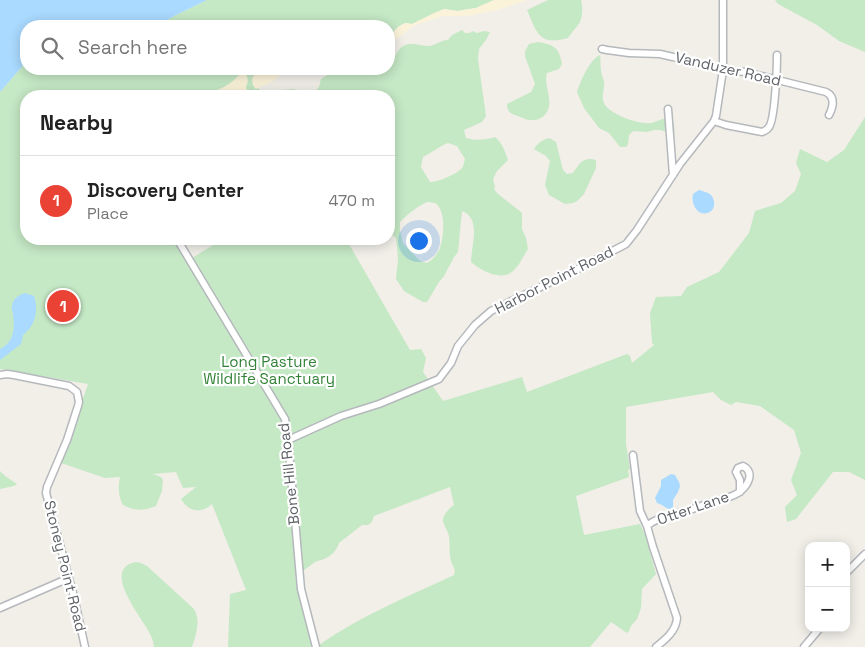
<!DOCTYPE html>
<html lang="en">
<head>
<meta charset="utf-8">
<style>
	body { margin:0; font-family:"Space Grotesk",sans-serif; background:#f2f2f2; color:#222 }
	.controls { position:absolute; right:15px; bottom:15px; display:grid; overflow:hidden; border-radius:10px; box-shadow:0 2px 12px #0003 }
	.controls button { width:45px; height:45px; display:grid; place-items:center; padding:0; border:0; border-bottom:1px solid #e0e0e0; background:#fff; color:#222; font:25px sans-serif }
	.you { position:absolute; left:418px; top:240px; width:18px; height:18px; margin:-12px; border:4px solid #fff; border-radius:50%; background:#1a73e8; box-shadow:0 0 0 8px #1a73e833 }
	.badge { display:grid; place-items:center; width:32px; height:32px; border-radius:50%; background:#ea4335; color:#fff; font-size:16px; font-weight:700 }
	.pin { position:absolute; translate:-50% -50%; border:2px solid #fff; box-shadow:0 1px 5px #0006 }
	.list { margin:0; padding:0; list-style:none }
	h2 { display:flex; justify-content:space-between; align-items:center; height:65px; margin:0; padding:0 20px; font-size:21px }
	h2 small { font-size:16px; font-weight:400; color:#767676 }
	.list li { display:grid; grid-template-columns:32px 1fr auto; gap:15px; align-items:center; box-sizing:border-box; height:90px; padding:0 20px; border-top:1px solid #e0e0e0 }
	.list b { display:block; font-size:19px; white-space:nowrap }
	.list p { margin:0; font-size:16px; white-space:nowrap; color:#767676 }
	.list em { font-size:16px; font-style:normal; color:#767676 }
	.icon { flex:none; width:28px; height:28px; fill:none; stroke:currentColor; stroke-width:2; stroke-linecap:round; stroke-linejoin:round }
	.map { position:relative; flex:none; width:865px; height:647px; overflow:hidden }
	.search { position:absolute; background:#fff; box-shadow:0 2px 12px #0003; left:20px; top:20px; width:375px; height:55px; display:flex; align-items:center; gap:12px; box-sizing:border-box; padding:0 18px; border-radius:20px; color:#767676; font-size:19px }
	.panel { position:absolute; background:#fff; box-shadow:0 2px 12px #0003; left:20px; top:90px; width:375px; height:155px; border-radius:20px }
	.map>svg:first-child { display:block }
	.green { fill:#c5e8c5; fill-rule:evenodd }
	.sand { fill:#fbf3d9 }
	.water { fill:#aadaff }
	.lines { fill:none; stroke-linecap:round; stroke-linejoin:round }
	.street-casing { stroke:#b5b8bc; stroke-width:9 }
	.street { stroke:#fff; stroke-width:6 }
	.labels { text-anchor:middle; stroke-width:4.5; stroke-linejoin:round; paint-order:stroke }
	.street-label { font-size:15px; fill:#5f6368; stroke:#fff }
	.park-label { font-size:15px; fill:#348238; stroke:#fff }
</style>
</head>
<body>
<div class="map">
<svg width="865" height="647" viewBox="0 0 865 647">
	<rect width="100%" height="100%" fill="#f1efe8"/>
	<!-- green -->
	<path class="green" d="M 207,0 L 494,0 L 476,8 L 457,11 L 444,9 L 412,24 L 405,23 L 398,27 L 389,37 L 389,26 L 157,26 L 176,15 Z
		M 548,0 L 581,0 C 583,7 583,19 578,25 C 575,29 571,33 568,38 C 539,46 537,33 527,10 Z
		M 775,0 L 865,0 L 865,52 L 839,41 L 817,25 L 778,4 Z
		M 462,30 L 465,33 L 470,33 L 472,31 L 477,33 L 484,31 L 490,32 L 486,40 L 479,49 L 478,59 L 486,116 L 482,122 L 464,130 L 466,138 C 475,141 486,140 495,137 C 502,143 505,151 508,160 L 497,171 L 493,179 L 495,187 L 494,189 L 497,193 L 522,213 L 522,229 L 526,238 L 528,249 C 524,255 520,264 515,269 C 503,283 482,271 471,262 C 471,246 482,219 462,211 L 458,252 L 454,257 L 444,276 L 439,282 L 427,302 L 423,302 L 404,291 L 396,279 L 398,259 L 396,238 L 389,232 L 389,96 L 26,96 L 26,239 L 173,239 L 187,261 L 223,239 L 346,239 L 410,350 L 421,349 L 426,358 L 423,372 L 443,401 L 522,377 L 527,392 L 627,354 L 630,356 L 632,363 L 654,345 L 652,343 L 650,313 L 656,297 L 681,296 L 687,287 L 719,272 L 749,233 L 755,211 L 781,203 L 795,191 L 801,174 L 796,163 L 800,149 L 827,162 L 844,150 L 865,117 L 865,480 L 849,472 L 833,472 L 796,519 L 787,522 L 785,507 L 797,495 L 791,480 L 801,453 L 794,430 L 760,406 L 736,402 L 731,405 L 721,400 L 713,392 L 626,407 L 626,444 L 630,469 L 628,470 L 629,477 L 576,496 L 584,535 L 640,524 L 645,535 L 656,574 L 642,589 L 641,608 L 637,619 L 631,626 L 629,631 L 627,633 L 611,622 L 590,647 L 316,647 C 358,617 407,597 454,575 C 456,568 453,567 451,561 C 449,553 450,544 449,536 C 448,531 444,526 443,521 C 443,515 449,508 454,505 L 450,487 L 374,516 L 372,522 L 368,525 L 362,525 L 339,543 C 337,549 333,555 326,558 C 323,560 319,560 315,562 C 308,567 302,572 295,576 L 313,647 L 228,647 L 230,594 L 246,590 L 212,504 C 201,514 189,512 181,499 L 196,487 L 183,488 L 176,472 L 153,474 L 161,477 L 163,480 L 162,491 L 156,506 C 144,511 134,511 123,505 C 118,495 118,488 120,477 L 105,478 L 61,463 L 88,384 L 0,369 L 0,92 L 26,62 L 26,69 L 260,69 L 252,78 C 255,83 257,88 261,91 C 271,95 283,89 293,89 C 300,90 311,95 317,90 C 320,87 320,82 321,79 C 340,65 366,69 389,69 L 389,62 C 397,58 396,49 405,45 C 412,42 421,46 429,46 C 436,45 441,40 448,40 L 452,35 ZM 448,143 L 457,146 L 465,159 C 464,162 464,165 462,168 C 457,174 438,182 430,182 L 421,167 L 423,157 C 432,153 439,146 448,143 ZM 427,202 C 429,202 434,203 435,203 C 447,210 444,242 438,252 C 435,257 432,260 427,263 L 420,261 L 403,243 L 400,231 L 400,222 C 408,214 416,207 427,202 Z
		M 538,42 C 554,45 559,47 562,64 L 559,69 L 547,73 C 543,86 554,99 547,112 C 541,121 531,122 523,118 C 514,114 507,115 507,104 L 531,92 L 535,84 L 525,56 L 525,51 L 529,44 Z
		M 600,55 C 601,60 600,65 601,70 C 601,74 603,78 604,82 C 605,90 600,97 605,105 C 612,115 640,125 651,123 C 657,122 664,116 670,120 C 675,123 675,129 674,134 L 660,130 L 654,130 L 647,132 L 633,131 L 629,135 L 628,144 L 626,147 L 620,147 L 609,133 L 599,128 L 584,108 L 577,92 C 580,82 590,59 600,55 Z
		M 549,138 L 556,142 L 563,170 L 567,174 L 573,173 C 579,164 583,156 596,160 L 596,168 L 584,194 L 577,201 L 573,203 L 565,204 L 549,195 L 545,185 L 550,161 L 546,156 L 534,149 C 538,143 542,140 549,138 Z
		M 0,471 L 5,476 L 17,484 L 14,486 L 0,489 Z
		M 136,562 L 141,563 L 147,566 L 194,609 C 201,621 196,634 192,647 L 154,647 C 153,643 153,639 151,636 C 144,619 99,569 136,562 Z"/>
	<!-- sand -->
	<path class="sand" d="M 494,0 L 527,0 L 497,10 L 469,16 L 442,16 L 413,26 L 389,45 L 389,37 L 398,27 L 405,23 L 412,24 L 434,13 L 444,9 L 457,11 L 476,8 Z
		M 260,69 L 287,69 L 275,80 L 256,89 C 248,81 254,75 260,69 Z
		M 246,74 L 248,80 L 246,88 L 249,96 L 252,96 L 203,96 C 217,90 230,86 239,75 Z"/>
	<!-- water -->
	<path class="water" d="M 0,0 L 207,0 L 176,15 L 157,26 L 26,26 L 26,62 L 0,92 Z
		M 699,190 C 702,191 707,192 710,194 C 716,199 716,211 707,213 C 696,216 691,202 693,194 Z
		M 25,293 L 34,296 C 39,311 35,326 23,335 L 21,344 L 0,360 L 0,349 C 14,343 15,328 13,314 C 13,311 11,309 12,306 C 13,298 19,295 25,293 Z
		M 671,474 L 675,475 L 679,482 L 680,486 L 678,492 L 673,500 L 673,510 L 670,510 L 660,504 L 657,503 L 655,498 L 661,486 L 661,480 Z"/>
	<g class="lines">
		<defs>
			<path id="street" d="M 602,49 L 607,50 L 629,53 L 660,54 L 673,57 L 723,70 L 745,72 L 826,92 C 836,97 833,107 829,115
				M 668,109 L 673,175
				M 714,121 L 716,116 L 723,70 L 723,0
				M 177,239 L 285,419 L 288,440 L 301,589 L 316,647
				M 0,375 L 7,374 L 14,375 L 69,386 L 77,392 L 79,402 L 78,406 L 67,440 L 47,487 L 46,493 L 74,597 L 85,647
				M 288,440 L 341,416 L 379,404 L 439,379 L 451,363 L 458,346 L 475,325 L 491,311 L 580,268 L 626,244 L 637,230 L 680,164 L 714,121 L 726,125 L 762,132 C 765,131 767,130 769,127 C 775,119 777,67 777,55
				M 633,455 L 640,511 L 647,526 L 653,547 L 677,618 C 676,631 666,639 656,647
				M 647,526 C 656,518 671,515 683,512 C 693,509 702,506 712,502 C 721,500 730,498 738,493 C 747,487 756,473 743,466 L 738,468 L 736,472 L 740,480 L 740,492
				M 846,573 L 865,554
				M 0,608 L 69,578
				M 804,647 L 820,628"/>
		</defs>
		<!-- street casing -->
		<use href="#street" class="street-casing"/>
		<!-- street -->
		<use href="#street" class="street"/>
	</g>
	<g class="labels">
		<!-- street labels -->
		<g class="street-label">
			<text transform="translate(728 69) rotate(13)" y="5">Vanduzer Road</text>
			<text transform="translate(554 280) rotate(-27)" y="5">Harbor Point Road</text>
			<text transform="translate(289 474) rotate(-96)" y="5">Bone Hill Road</text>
			<text transform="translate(693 508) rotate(-19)" y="5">Otter Lane</text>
			<text transform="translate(65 566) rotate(76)" y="5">Stoney Point Road</text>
		</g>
		<!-- park labels -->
		<g class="park-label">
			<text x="269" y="367">Long Pasture<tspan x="269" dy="17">Wildlife Sanctuary</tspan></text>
		</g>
	</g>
</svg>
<div class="controls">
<button>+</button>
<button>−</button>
</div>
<div class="you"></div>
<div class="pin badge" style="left:63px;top:306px">1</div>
<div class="search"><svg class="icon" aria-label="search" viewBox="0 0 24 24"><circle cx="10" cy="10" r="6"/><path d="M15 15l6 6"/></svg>Search here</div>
<section class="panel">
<h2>Nearby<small></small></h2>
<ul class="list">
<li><span class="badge">1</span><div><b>Discovery Center</b><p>Place</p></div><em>470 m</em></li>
</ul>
</section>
</div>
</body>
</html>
